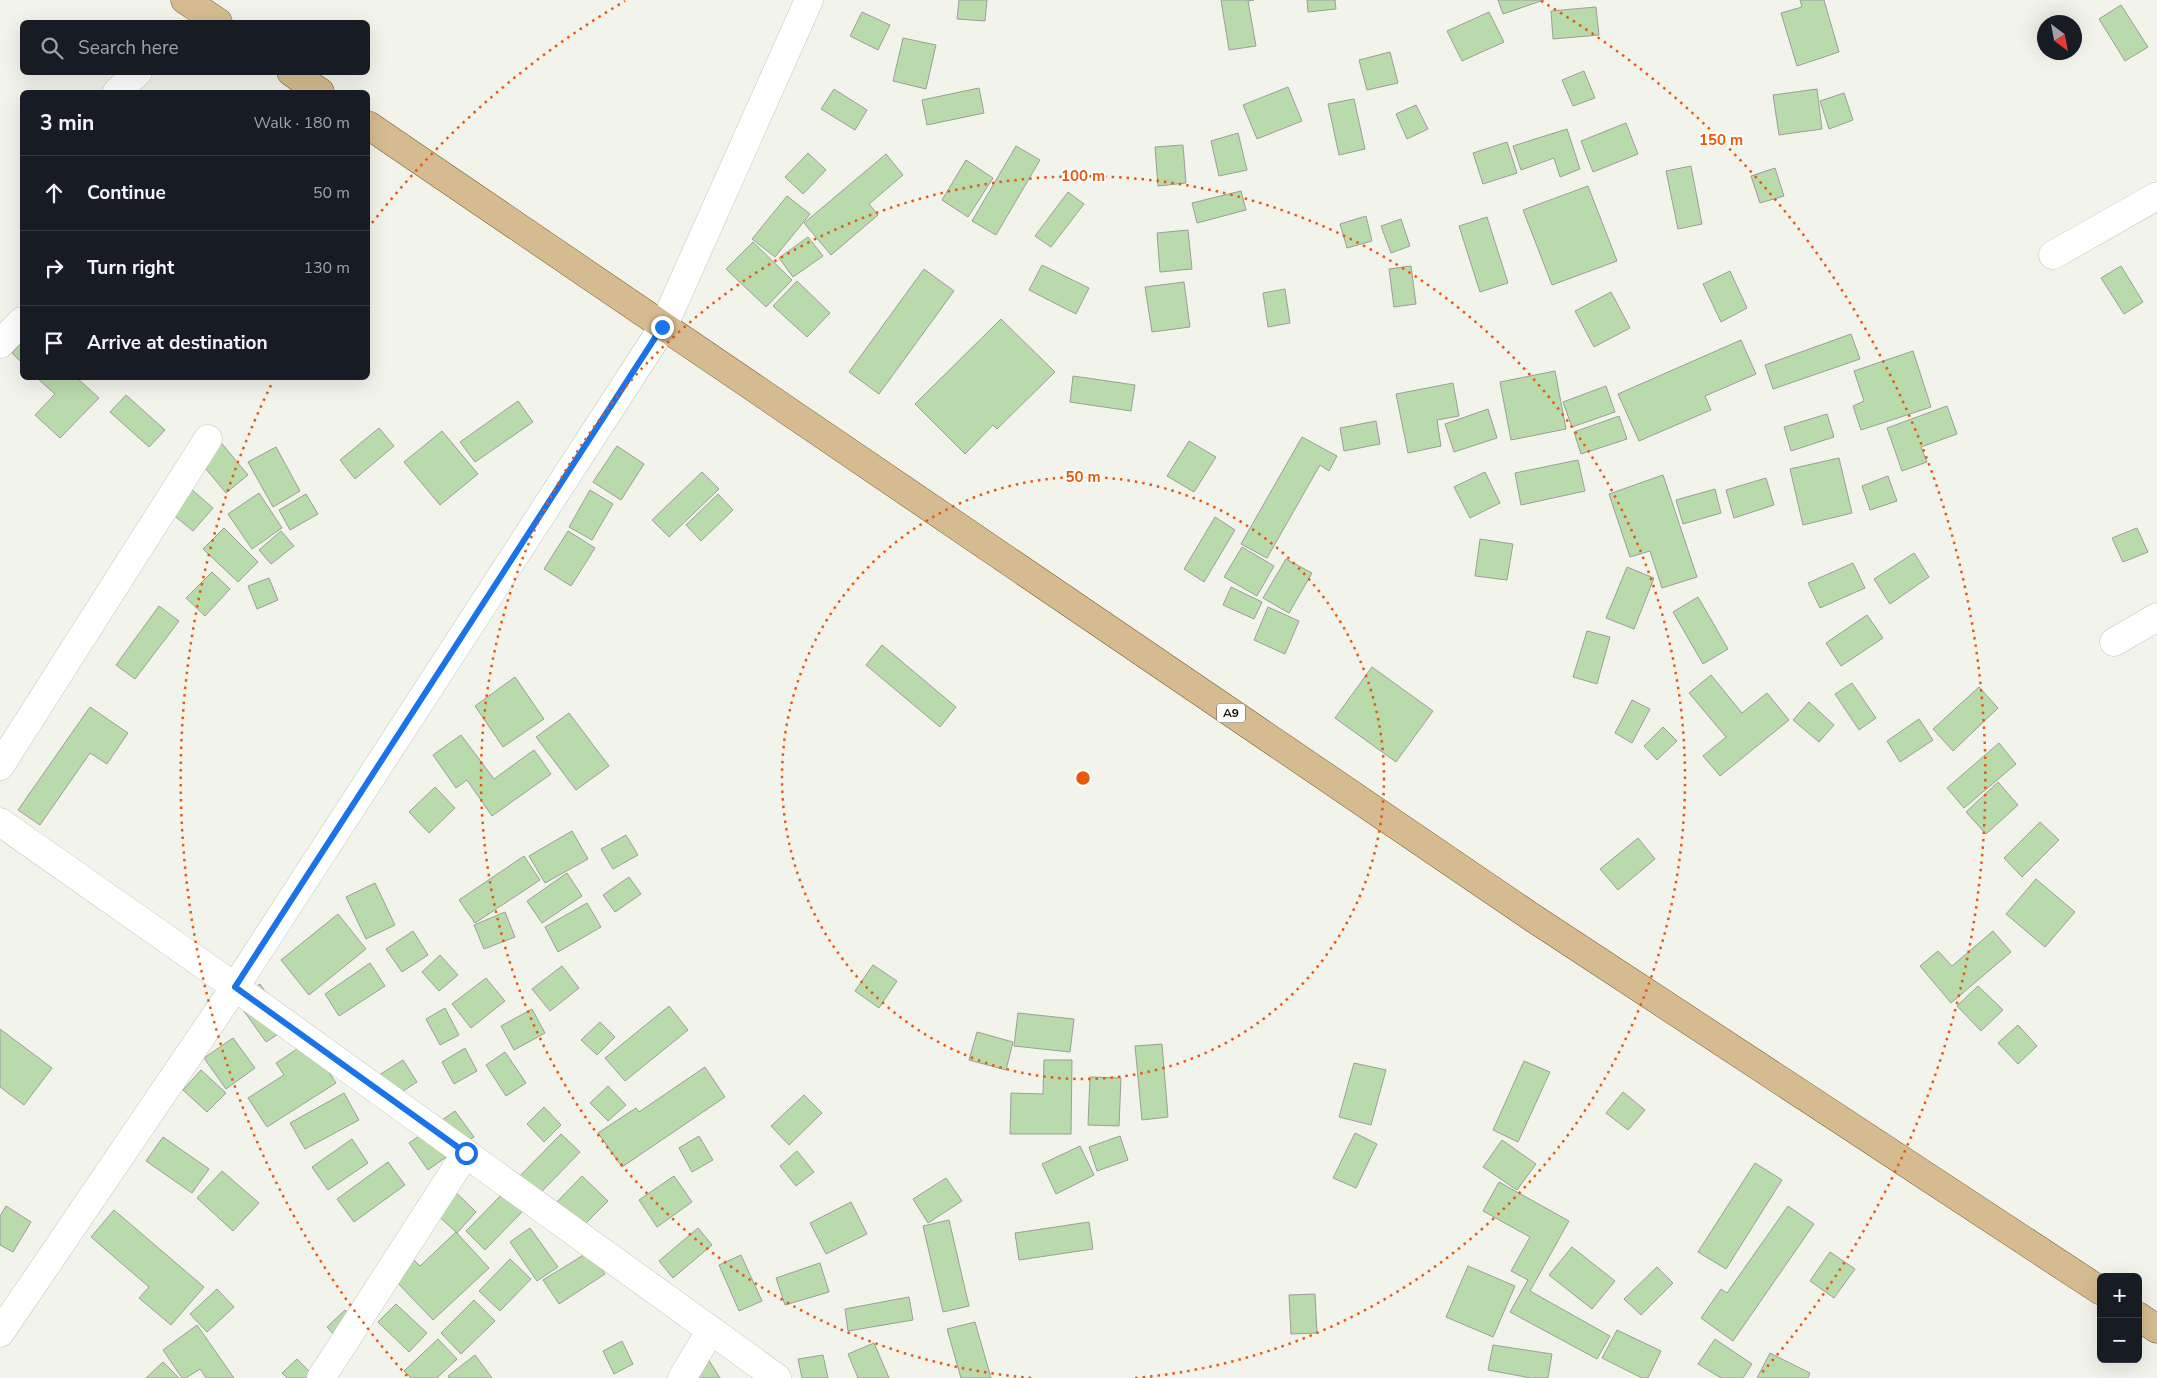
<!DOCTYPE html>
<html lang="en">
<head>
<meta charset="utf-8">
<style>
	body { margin:0; font-family:"Nunito Sans",sans-serif; background:#242831; color:#f1f3f6 }
	.controls { position:absolute; right:15px; bottom:15px; display:grid; overflow:hidden; border-radius:8px; box-shadow:0 5px 20px #0002 }
	.controls button { width:45px; height:45px; display:grid; place-items:center; padding:0; border:0; border-bottom:1px solid #363941; background:#171b24; color:#f1f3f6; font:25px sans-serif }
	.compass { position:absolute; left:2037px; top:15px; width:45px; height:45px; border-radius:50%; background:#171b24; box-shadow:0 5px 20px #0002; rotate:148deg }
	.stop { position:absolute; width:15px; height:15px; margin:-11px; border:4px solid #1a73e8; border-radius:50%; background:#fff }
	.stop.end { background:#1a73e8; border-color:#fff; box-shadow:0 1px 5px #0008 }
	.list { margin:0; padding:0; list-style:none }
	h2 { display:flex; justify-content:space-between; align-items:center; height:65px; margin:0; padding:0 20px; font-size:21px }
	h2 small { font-size:16px; font-weight:400; color:#9ea1a6 }
	.list li { display:grid; grid-template-columns:32px 1fr auto; gap:15px; align-items:center; box-sizing:border-box; height:75px; padding:0 20px; border-top:1px solid #363941 }
	.list b { display:block; font-size:19px; white-space:nowrap }
	.list em { font-size:16px; font-style:normal; color:#9ea1a6 }
	.icon { flex:none; width:28px; height:28px; fill:none; stroke:currentColor; stroke-width:2; stroke-linecap:round; stroke-linejoin:round }
	.map { position:relative; flex:none; width:2157px; height:1378px; overflow:hidden }
	.search { position:absolute; background:#171b24; box-shadow:0 5px 20px #0002; left:20px; top:20px; width:350px; height:55px; display:flex; align-items:center; gap:12px; box-sizing:border-box; padding:0 18px; border-radius:8px; color:#9ea1a6; font-size:19px }
	.panel { position:absolute; background:#171b24; box-shadow:0 5px 20px #0002; left:20px; top:90px; width:350px; height:290px; border-radius:8px }
	.map>svg:first-child { display:block }
	.building { fill:#b9daaa; stroke:#9b9f9a }
	.lines { fill:none; stroke-linecap:round; stroke-linejoin:round }
	.street-casing { stroke:#c6c6bf; stroke-width:29 }
	.primary-casing { stroke:#7d6130; stroke-width:29 }
	.street { stroke:#fff; stroke-width:28 }
	.primary { stroke:#d5bb8f; stroke-width:28 }
	.route { stroke:#1a73e8; stroke-width:6 }
	.ring { fill:none; stroke:#e8590c; stroke-width:2.5; stroke-dasharray:2.5 5 }
	.labels { text-anchor:middle; stroke-width:4; stroke-linejoin:round; paint-order:stroke }
	.shield { fill:#fffffe; stroke:#565655; stroke-width:1 }
	.shield-label { font-size:12px; font-weight:bold; fill:#0e0e0c }
	.centre { fill:#e8590c; stroke:#fffffe; stroke-width:2.5 }
	.ring-label { font-size:15px; text-anchor:middle; font-weight:bold; fill:#e8590c; stroke:#fffffe; stroke-width:4; stroke-linejoin:round; paint-order:stroke }
</style>
</head>
<body>
<div class="map">
<svg width="2157" height="1378" viewBox="0 0 2157 1378">
	<rect width="100%" height="100%" fill="#f2f3eb"/>
	<!-- building -->
	<path class="building" d="M 959,0 L 987,0 L 985,21 L 957,19 Z
		M 1221,0 L 1254,0 L 1248,1 L 1256,46 L 1229,50 Z
		M 1307,0 L 1335,0 L 1336,9 L 1308,12 Z
		M 1498,0 L 1544,0 L 1503,14 Z
		M 1800,0 L 1824,0 L 1839,52 L 1797,66 L 1781,13 L 1802,7 Z
		M 2121,5 L 2148,47 L 2125,61 L 2099,19 Z
		M 1596,7 L 1599,35 L 1553,39 L 1551,11 Z
		M 862,12 L 890,25 L 878,50 L 850,36 Z
		M 1489,12 L 1504,42 L 1462,61 L 1447,31 Z
		M 903,38 L 936,45 L 926,89 L 893,81 Z
		M 1390,52 L 1398,83 L 1367,90 L 1359,60 Z
		M 1584,71 L 1595,98 L 1573,106 L 1562,80 Z
		M 1288,87 L 1302,121 L 1257,139 L 1243,105 Z
		M 979,88 L 984,113 L 927,125 L 922,100 Z
		M 834,89 L 867,110 L 855,130 L 821,109 Z
		M 1817,89 L 1822,129 L 1779,135 L 1773,95 Z
		M 1844,93 L 1853,120 L 1829,129 L 1820,101 Z
		M 1354,99 L 1365,149 L 1339,155 L 1328,104 Z
		M 1416,105 L 1428,129 L 1407,139 L 1396,114 Z
		M 1626,123 L 1638,154 L 1593,172 L 1581,141 Z
		M 1567,129 L 1580,169 L 1560,177 L 1554,158 L 1521,170 L 1513,146 Z
		M 1238,133 L 1247,170 L 1219,176 L 1211,141 Z
		M 1507,142 L 1517,173 L 1483,184 L 1473,153 Z
		M 1183,145 L 1186,183 L 1158,186 L 1155,147 Z
		M 1016,146 L 1040,160 L 996,235 L 972,221 Z
		M 808,153 L 826,170 L 803,194 L 785,177 Z
		M 886,154 L 903,175 L 869,204 L 878,215 L 831,255 L 804,223 Z
		M 966,160 L 993,178 L 968,217 L 942,200 Z
		M 1691,166 L 1702,224 L 1678,229 L 1666,171 Z
		M 1775,168 L 1784,196 L 1760,203 L 1751,176 Z
		M 1588,186 L 1617,261 L 1552,285 L 1523,210 Z
		M 1241,191 L 1246,210 L 1197,223 L 1192,203 Z
		M 1068,192 L 1084,204 L 1051,247 L 1035,236 Z
		M 787,196 L 810,214 L 775,257 L 752,239 Z
		M 1366,216 L 1372,241 L 1347,248 L 1340,224 Z
		M 1487,217 L 1508,283 L 1480,292 L 1459,226 Z
		M 1401,219 L 1410,246 L 1391,253 L 1381,226 Z
		M 1188,230 L 1192,269 L 1160,272 L 1157,233 Z
		M 808,237 L 823,256 L 793,277 L 779,258 Z
		M 753,242 L 792,280 L 766,307 L 726,269 Z
		M 1042,265 L 1089,288 L 1076,314 L 1029,290 Z
		M 1411,266 L 1416,304 L 1394,307 L 1389,269 Z
		M 2121,266 L 2143,302 L 2124,314 L 2101,278 Z
		M 924,269 L 954,291 L 879,394 L 849,372 Z
		M 1730,271 L 1747,308 L 1721,322 L 1703,284 Z
		M 797,281 L 830,313 L 807,337 L 773,306 Z
		M 1184,282 L 1190,327 L 1152,332 L 1145,287 Z
		M 1285,289 L 1290,323 L 1268,327 L 1263,293 Z
		M 1611,292 L 1630,328 L 1594,347 L 1575,311 Z
		M 1001,319 L 1055,372 L 997,429 L 993,425 L 965,454 L 915,404 Z
		M 1851,334 L 1860,359 L 1773,389 L 1765,365 Z
		M 1741,340 L 1756,374 L 1705,396 L 1711,410 L 1639,441 L 1618,394 Z
		M 22,342 L 22,363 L 12,353 Z
		M 1913,351 L 1931,407 L 1861,430 L 1853,406 L 1864,401 L 1854,371 Z
		M 1555,371 L 1566,429 L 1511,440 L 1500,382 Z
		M 1073,376 L 1135,385 L 1131,411 L 1070,402 Z
		M 37,378 L 77,378 L 99,398 L 60,438 L 35,415 L 55,394 Z
		M 1453,383 L 1459,416 L 1437,420 L 1441,446 L 1408,453 L 1396,394 Z
		M 1606,386 L 1615,412 L 1572,427 L 1563,402 Z
		M 126,395 L 165,430 L 149,447 L 110,412 Z
		M 518,401 L 533,422 L 475,462 L 460,442 Z
		M 1947,406 L 1957,434 L 1921,447 L 1927,462 L 1902,471 L 1887,428 Z
		M 1488,409 L 1497,438 L 1454,452 L 1445,424 Z
		M 1827,414 L 1834,437 L 1791,451 L 1784,427 Z
		M 1619,416 L 1627,439 L 1581,454 L 1574,432 Z
		M 1376,421 L 1380,444 L 1344,451 L 1340,428 Z
		M 379,428 L 394,446 L 355,479 L 340,460 Z
		M 442,431 L 478,474 L 440,505 L 404,462 Z
		M 1302,437 L 1337,456 L 1329,471 L 1320,465 L 1267,558 L 1241,544 Z
		M 218,439 L 248,475 L 226,493 L 196,457 Z
		M 1189,441 L 1216,457 L 1194,492 L 1167,476 Z
		M 617,446 L 644,464 L 621,500 L 593,482 Z
		M 276,447 L 300,491 L 273,507 L 248,462 Z
		M 1839,458 L 1852,513 L 1803,525 L 1790,469 Z
		M 1578,460 L 1585,491 L 1521,505 L 1515,473 Z
		M 702,472 L 719,489 L 669,537 L 652,520 Z
		M 1485,472 L 1500,503 L 1470,518 L 1454,487 Z
		M 1663,475 L 1697,577 L 1662,588 L 1650,551 L 1630,557 L 1609,494 Z
		M 1888,476 L 1897,501 L 1870,510 L 1862,486 Z
		M 1766,478 L 1774,505 L 1734,518 L 1726,490 Z
		M 190,488 L 213,508 L 193,531 L 170,512 Z
		M 1715,489 L 1721,513 L 1683,524 L 1676,500 Z
		M 590,490 L 613,504 L 592,540 L 569,527 Z
		M 259,493 L 282,528 L 252,549 L 228,514 Z
		M 306,494 L 318,514 L 290,530 L 279,510 Z
		M 718,494 L 733,510 L 701,541 L 686,525 Z
		M 1215,517 L 1235,530 L 1204,582 L 1184,569 Z
		M 224,528 L 258,562 L 238,582 L 203,549 Z
		M 2137,528 L 2148,552 L 2123,562 L 2112,538 Z
		M 281,531 L 294,546 L 271,564 L 259,550 Z
		M 568,531 L 595,548 L 571,586 L 544,569 Z
		M 1480,539 L 1513,544 L 1507,580 L 1475,576 Z
		M 1242,547 L 1274,566 L 1257,596 L 1224,577 Z
		M 1914,553 L 1929,577 L 1890,604 L 1874,579 Z
		M 1286,559 L 1312,573 L 1289,613 L 1263,598 Z
		M 1853,563 L 1865,588 L 1820,608 L 1808,583 Z
		M 1627,567 L 1654,578 L 1634,629 L 1606,618 Z
		M 212,572 L 230,589 L 205,616 L 186,598 Z
		M 269,578 L 278,600 L 257,609 L 248,586 Z
		M 1231,587 L 1262,602 L 1254,619 L 1223,605 Z
		M 1698,597 L 1728,649 L 1703,664 L 1673,612 Z
		M 159,606 L 179,621 L 135,679 L 116,665 Z
		M 1268,607 L 1299,621 L 1285,654 L 1254,640 Z
		M 1867,615 L 1883,638 L 1841,666 L 1826,643 Z
		M 1587,631 L 1610,637 L 1597,684 L 1573,677 Z
		M 882,645 L 956,707 L 940,727 L 866,665 Z
		M 1372,667 L 1433,711 L 1396,762 L 1335,718 Z
		M 1711,675 L 1742,713 L 1767,693 L 1789,720 L 1720,776 L 1703,756 L 1726,737 L 1689,693 Z
		M 515,677 L 544,719 L 503,747 L 475,706 Z
		M 1852,683 L 1876,718 L 1859,730 L 1835,694 Z
		M 1979,687 L 1998,708 L 1953,751 L 1933,729 Z
		M 1632,700 L 1650,709 L 1632,743 L 1615,733 Z
		M 1809,702 L 1834,725 L 1819,742 L 1793,720 Z
		M 90,707 L 128,733 L 107,764 L 90,753 L 40,825 L 18,810 Z
		M 569,713 L 609,766 L 576,790 L 536,737 Z
		M 1919,719 L 1933,740 L 1900,762 L 1887,741 Z
		M 1663,727 L 1677,741 L 1657,760 L 1644,746 Z
		M 461,735 L 494,779 L 534,750 L 551,774 L 492,816 L 467,780 L 456,788 L 433,755 Z
		M 1999,743 L 2016,764 L 1964,808 L 1947,788 Z
		M 1998,782 L 2018,805 L 1986,834 L 1966,812 Z
		M 435,787 L 455,808 L 429,833 L 409,812 Z
		M 2040,822 L 2059,840 L 2022,877 L 2004,858 Z
		M 572,831 L 588,859 L 545,883 L 529,856 Z
		M 626,835 L 638,855 L 613,869 L 601,849 Z
		M 1638,838 L 1655,859 L 1618,890 L 1600,869 Z
		M 524,856 L 540,880 L 475,923 L 459,900 Z
		M 567,873 L 582,896 L 542,923 L 527,901 Z
		M 629,877 L 641,894 L 615,912 L 603,895 Z
		M 2036,879 L 2075,912 L 2045,947 L 2006,914 Z
		M 375,883 L 395,925 L 366,939 L 346,897 Z
		M 587,903 L 601,927 L 558,952 L 545,927 Z
		M 505,912 L 515,937 L 484,949 L 474,925 Z
		M 338,914 L 366,949 L 309,995 L 281,960 Z
		M 413,931 L 428,955 L 402,972 L 386,949 Z
		M 1993,931 L 2011,952 L 1951,1003 L 1920,966 L 1938,951 L 1952,966 Z
		M 440,955 L 458,975 L 439,991 L 422,972 Z
		M 370,963 L 385,986 L 339,1016 L 325,994 Z
		M 873,965 L 897,981 L 879,1008 L 855,991 Z
		M 562,966 L 579,988 L 550,1011 L 532,989 Z
		M 486,978 L 505,1001 L 471,1028 L 452,1004 Z
		M 260,984 L 289,1027 L 266,1042 L 236,1000 Z
		M 1978,986 L 2003,1010 L 1981,1031 L 1957,1006 Z
		M 669,1006 L 688,1030 L 625,1081 L 605,1058 Z
		M 445,1008 L 459,1035 L 440,1045 L 426,1019 Z
		M 532,1009 L 545,1033 L 514,1050 L 501,1026 Z
		M 1018,1013 L 1074,1019 L 1070,1052 L 1014,1046 Z
		M 600,1022 L 615,1037 L 597,1055 L 581,1040 Z
		M 2018,1025 L 2037,1046 L 2018,1064 L 1998,1043 Z
		M 0,1029 L 52,1068 L 24,1105 L 0,1087 Z
		M 977,1032 L 1013,1042 L 1006,1070 L 969,1060 Z
		M 233,1038 L 255,1068 L 226,1089 L 204,1058 Z
		M 309,1041 L 336,1083 L 267,1127 L 248,1098 L 284,1075 L 276,1063 Z
		M 1162,1044 L 1168,1117 L 1142,1120 L 1135,1046 Z
		M 465,1048 L 477,1071 L 454,1084 L 442,1062 Z
		M 505,1052 L 526,1083 L 506,1096 L 486,1065 Z
		M 403,1060 L 417,1082 L 380,1106 L 365,1084 Z
		M 1044,1060 L 1072,1060 L 1071,1134 L 1010,1134 L 1011,1093 L 1043,1094 Z
		M 1524,1061 L 1550,1072 L 1518,1142 L 1493,1130 Z
		M 1354,1063 L 1386,1070 L 1371,1125 L 1339,1117 Z
		M 705,1067 L 725,1097 L 622,1167 L 598,1133 L 636,1108 L 639,1112 Z
		M 201,1070 L 226,1093 L 207,1112 L 183,1090 Z
		M 1090,1077 L 1121,1078 L 1119,1126 L 1088,1125 Z
		M 608,1086 L 626,1105 L 608,1121 L 590,1103 Z
		M 1623,1092 L 1645,1110 L 1628,1130 L 1606,1113 Z
		M 344,1093 L 359,1120 L 305,1149 L 290,1123 Z
		M 804,1095 L 822,1113 L 789,1145 L 771,1126 Z
		M 544,1107 L 561,1125 L 544,1142 L 527,1124 Z
		M 455,1111 L 474,1137 L 428,1170 L 409,1143 Z
		M 1355,1133 L 1377,1144 L 1356,1188 L 1333,1178 Z
		M 561,1134 L 580,1152 L 485,1250 L 466,1231 Z
		M 699,1136 L 713,1160 L 692,1172 L 679,1148 Z
		M 1120,1136 L 1128,1160 L 1097,1171 L 1089,1147 Z
		M 163,1137 L 209,1169 L 192,1193 L 146,1161 Z
		M 352,1139 L 368,1163 L 328,1190 L 312,1167 Z
		M 1502,1140 L 1536,1164 L 1517,1190 L 1483,1167 Z
		M 1080,1146 L 1094,1175 L 1056,1194 L 1042,1164 Z
		M 797,1151 L 814,1172 L 796,1186 L 780,1166 Z
		M 388,1162 L 405,1185 L 354,1222 L 337,1199 Z
		M 1755,1163 L 1782,1180 L 1726,1269 L 1698,1252 Z
		M 222,1171 L 259,1203 L 233,1231 L 197,1198 Z
		M 582,1176 L 608,1201 L 577,1232 L 552,1207 Z
		M 674,1176 L 692,1202 L 657,1227 L 639,1200 Z
		M 946,1178 L 962,1201 L 928,1223 L 913,1199 Z
		M 443,1180 L 476,1212 L 457,1233 L 423,1202 Z
		M 1499,1182 L 1569,1221 L 1530,1291 L 1610,1336 L 1597,1359 L 1510,1312 L 1528,1280 L 1511,1271 L 1530,1237 L 1483,1211 Z
		M 851,1202 L 867,1234 L 826,1254 L 810,1223 Z
		M 6,1206 L 31,1222 L 13,1252 L 0,1245 L 0,1216 Z
		M 1788,1206 L 1814,1224 L 1733,1341 L 1701,1318 L 1721,1289 L 1727,1293 Z
		M 114,1210 L 204,1287 L 171,1325 L 139,1298 L 149,1287 L 91,1237 Z
		M 949,1220 L 969,1306 L 943,1312 L 923,1226 Z
		M 1089,1222 L 1093,1249 L 1019,1260 L 1015,1233 Z
		M 530,1228 L 558,1267 L 537,1281 L 510,1242 Z
		M 698,1228 L 712,1245 L 673,1278 L 659,1261 Z
		M 456,1232 L 489,1268 L 433,1320 L 393,1278 L 413,1259 L 420,1266 Z
		M 1572,1247 L 1615,1281 L 1592,1309 L 1549,1275 Z
		M 590,1251 L 605,1274 L 559,1304 L 543,1280 Z
		M 1830,1252 L 1855,1269 L 1834,1298 L 1810,1281 Z
		M 741,1255 L 762,1301 L 739,1311 L 719,1265 Z
		M 510,1259 L 531,1279 L 500,1311 L 479,1291 Z
		M 820,1263 L 829,1292 L 785,1305 L 776,1278 Z
		M 1468,1266 L 1515,1286 L 1493,1337 L 1446,1317 Z
		M 1657,1267 L 1673,1283 L 1641,1315 L 1624,1299 Z
		M 217,1289 L 234,1307 L 207,1332 L 190,1314 Z
		M 1315,1294 L 1317,1333 L 1291,1334 L 1289,1295 Z
		M 909,1297 L 913,1320 L 848,1331 L 845,1309 Z
		M 474,1300 L 495,1321 L 461,1354 L 441,1333 Z
		M 396,1304 L 427,1333 L 409,1352 L 378,1322 Z
		M 345,1310 L 366,1333 L 348,1350 L 327,1327 Z
		M 975,1322 L 991,1378 L 961,1378 L 947,1329 Z
		M 197,1325 L 234,1378 L 206,1378 L 200,1369 L 186,1378 L 182,1378 L 163,1350 Z
		M 1617,1330 L 1661,1351 L 1648,1378 L 1642,1378 L 1602,1358 Z
		M 438,1339 L 457,1359 L 437,1378 L 411,1378 L 404,1371 Z
		M 1715,1339 L 1752,1364 L 1743,1378 L 1721,1378 L 1698,1364 Z
		M 622,1341 L 633,1364 L 614,1374 L 603,1351 Z
		M 874,1343 L 889,1378 L 858,1378 L 848,1354 Z
		M 1493,1345 L 1552,1354 L 1548,1378 L 1531,1378 L 1488,1370 Z
		M 1770,1353 L 1810,1373 L 1808,1378 L 1757,1378 Z
		M 475,1355 L 492,1378 L 449,1378 L 448,1376 Z
		M 823,1355 L 828,1378 L 802,1378 L 798,1359 Z
		M 297,1359 L 316,1378 L 287,1378 L 282,1373 Z
		M 708,1359 L 720,1378 L 690,1378 Z
		M 163,1362 L 179,1378 L 146,1378 Z"/>
	<g class="lines">
		<defs>
			<path id="street" d="M 117,92 L 138,72
				M 2053,255 L 2157,196
				M 0,344 L 22,321
				M 2114,642 L 2157,617
				M 0,766 L 208,439
				M 0,822 L 235,987 L 777,1378
				M 0,1333 L 235,987 L 663,327 L 809,0
				M 321,1378 L 466,1153
				M 682,1378 L 711,1330"/>
			<path id="primary" d="M 185,0 L 218,22
				M 291,72 L 320,92
				M 368,125 L 1530,916 L 2101,1291
				M 2138,1316 L 2157,1329"/>
		</defs>
		<!-- street casing -->
		<use href="#street" class="street-casing"/>
		<!-- primary casing -->
		<use href="#primary" class="primary-casing"/>
		<!-- street -->
		<use href="#street" class="street"/>
		<!-- primary -->
		<use href="#primary" class="primary"/>
	</g>
	<g class="lines">
		<!-- route -->
		<path class="route" d="M 466,1153 L 235,987 L 662,327"/>
	</g>
	<!-- distance rings -->
	<g class="ring">
		<circle cx="1083" cy="778" r="301"/>
		<path d="M1031 1378A602 602 0 1 1 1135 1378"/>
		<path d="M407 1376A902 902 0 0 1 272 383M372 223A902 902 0 0 1 625 1M1541 1A902 902 0 0 1 1759 1376"/>
	</g>
	<g class="labels">
		<!-- shield labels -->
		<rect class="shield" x="1217" y="703.5" width="28" height="19" rx="4"/>
		<g class="shield-label">
			<text x="1231" y="717">A9</text>
		</g>
	</g>
	<circle cx="1083" cy="778" r="8" class="centre"/>
	<g class="ring-label">
		<text x="1721" y="145">150 m</text>
		<text x="1083" y="181">100 m</text>
		<text x="1083" y="482">50 m</text>
	</g>
</svg>
<div class="controls">
<button>+</button>
<button>−</button>
</div>
<svg class="compass" viewBox="-18 -18 36 36"><path d="M0-13l5 13h-10z" fill="#e53935"/><path d="M0 13l5-13h-10z" fill="#9ea1a6"/></svg>
<div class="stop" style="left:466px;top:1153px"></div>
<div class="stop end" style="left:662px;top:327px"></div>
<div class="search"><svg class="icon" aria-label="search" viewBox="0 0 24 24"><circle cx="10" cy="10" r="6"/><path d="M15 15l6 6"/></svg>Search here</div>
<section class="panel">
<h2>3 min<small>Walk · 180 m</small></h2>
<ul class="list">
<li><svg class="icon" aria-label="ahead" viewBox="0 0 24 24"><path d="M12 20V5M6 11l6-6 6 6"/></svg><div><b>Continue</b></div><em>50 m</em></li>
<li><svg class="icon" aria-label="right" viewBox="0 0 24 24"><path d="M7 20v-9h11M14 6l5 5-5 5"/></svg><div><b>Turn right</b></div><em>130 m</em></li>
<li><svg class="icon" aria-label="arrive" viewBox="0 0 24 24"><path d="M6 21V4h12l-3 4 3 4H6"/></svg><div><b>Arrive at destination</b></div></li>
</ul>
</section>
</div>
</body>
</html>
